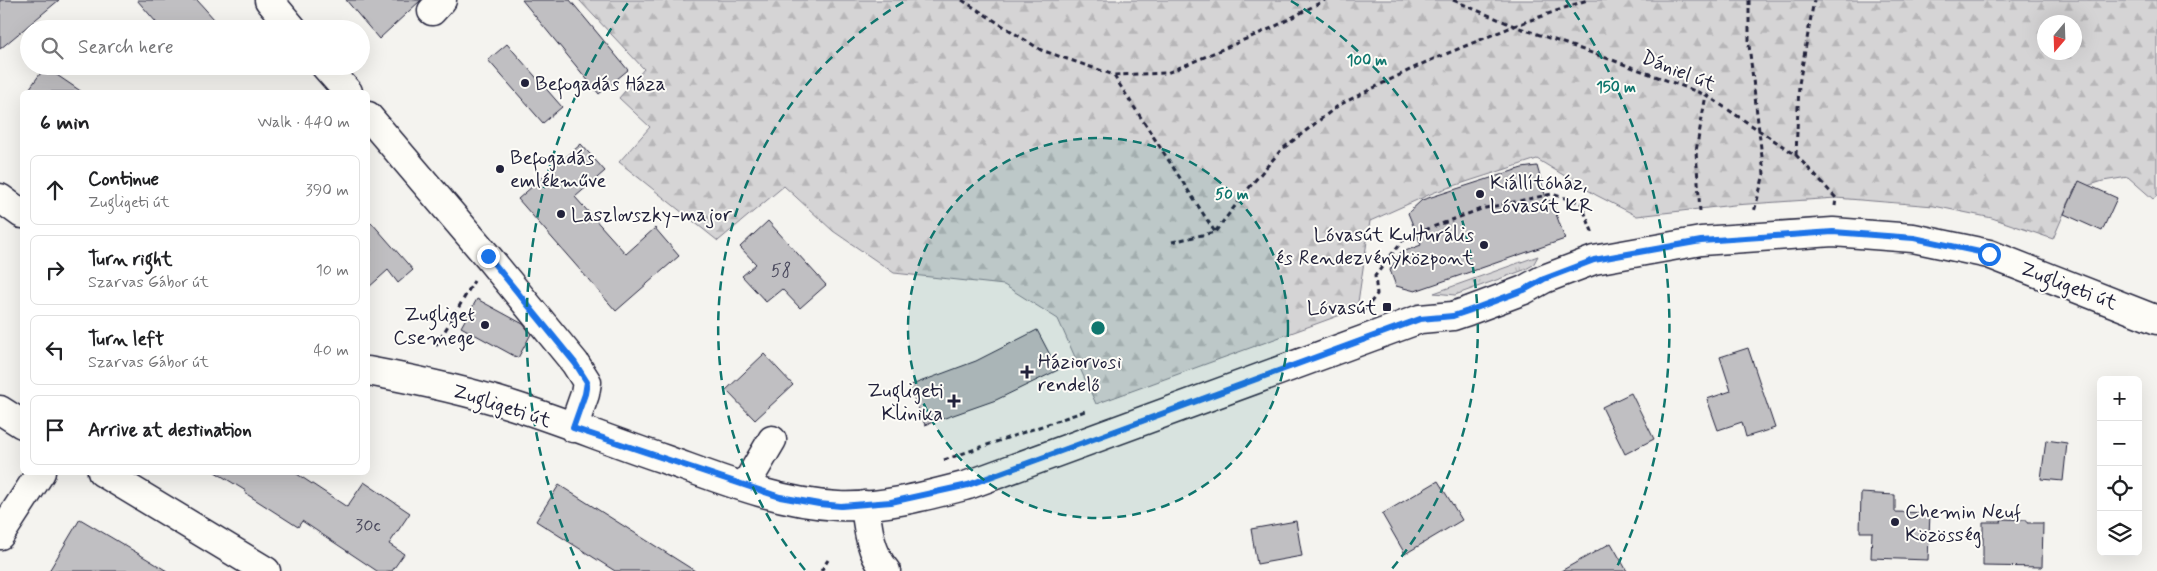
<!DOCTYPE html>
<html lang="en">
<head>
<meta charset="utf-8">
<style>
	body { margin:0; font-family:Mynerve,sans-serif; background:#f2f2f2; color:#202124 }
	.controls { position:absolute; right:15px; bottom:15px; display:grid; overflow:hidden; border-radius:8px; box-shadow:0 5px 20px #0002 }
	.controls button { width:45px; height:45px; display:grid; place-items:center; padding:0; border:0; border-bottom:1px solid #e0e0e0; background:#fff; color:#202124; font:25px sans-serif }
	.compass { position:absolute; left:2037px; top:15px; width:45px; height:45px; border-radius:50%; background:#fff; box-shadow:0 5px 20px #0002; rotate:199deg }
	.stop { position:absolute; width:15px; height:15px; margin:-11px; border:4px solid #1a73e8; border-radius:50%; background:#fff }
	.stop.end { background:#1a73e8; border-color:#fff; box-shadow:0 1px 5px #0008 }
	.list { margin:0; padding:0; list-style:none }
	h2 { display:flex; justify-content:space-between; align-items:center; height:65px; margin:0; padding:0 20px; font-size:21px }
	h2 small { font-size:16px; font-weight:400; color:#757577 }
	.list li { display:grid; grid-template-columns:32px 1fr auto; gap:15px; align-items:center; box-sizing:border-box; height:70px; margin:0 10px 10px; padding:0 10px; border:1px solid #e0e0e0; border-radius:8px }
	.list b { display:block; font-size:19px; white-space:nowrap }
	.list p { margin:0; font-size:16px; white-space:nowrap; color:#757577 }
	.list em { font-size:16px; font-style:normal; color:#757577 }
	.icon { flex:none; width:28px; height:28px; fill:none; stroke:currentColor; stroke-width:2; stroke-linecap:round; stroke-linejoin:round }
	.map { position:relative; flex:none; width:2157px; height:571px; overflow:hidden }
	.search { position:absolute; background:#fff; box-shadow:0 5px 20px #0002; left:20px; top:20px; width:350px; height:55px; display:flex; align-items:center; gap:12px; box-sizing:border-box; padding:0 18px; border-radius:28px; color:#757577; font-size:19px }
	.panel { position:absolute; background:#fff; box-shadow:0 5px 20px #0002; left:20px; top:90px; width:350px; height:385px; border-radius:8px }
	.map>svg:first-child { display:block }
	.grass { fill:url(#grass-tufts); stroke:#7c7b88 }
	.forest { fill:url(#forest-firs); stroke:#7c7b88; fill-rule:evenodd }
	.building { fill:#c0bfc2; stroke:#22223b }
	.lines { fill:none; stroke-linecap:round; stroke-linejoin:round }
	.minor-casing { stroke:#22223b; stroke-width:31 }
	.major-casing { stroke:#22223b; stroke-width:31 }
	.path { stroke:#22223b; stroke-width:3; stroke-dasharray:5 4; stroke-linecap:butt }
	.minor { stroke:#fdfcf7; stroke-width:28 }
	.major { stroke:#fdfcf7; stroke-width:28 }
	.route { stroke:#1a73e8; stroke-width:6 }
	.ring { fill:none; stroke:#0f766e; stroke-width:2.5; stroke-dasharray:9 6 }
	.poi-dot { fill:#22223b; stroke:#fdfcf7; stroke-width:2 }
	.labels { text-anchor:middle; stroke-width:4; stroke-linejoin:round; paint-order:stroke }
	.number-label { font-size:18px; fill:#4a495d }
	.street-label { font-size:20px; fill:#22223b; stroke:#fdfcf7 }
	.poi-label { font-size:20px; fill:#22223b; stroke:#fdfcf7; text-anchor:start }
	.centre { fill:#0f766e; stroke:#fdfcf7; stroke-width:2.5 }
	.ring-label { font-size:15px; text-anchor:middle; font-weight:bold; fill:#0f766e; stroke:#fdfcf7; stroke-width:4; stroke-linejoin:round; paint-order:stroke }
</style>
</head>
<body>
<div class="map">
<svg width="2157" height="571" viewBox="0 0 2157 571">
	<defs>
		<pattern id="grass-tufts" width="24" height="20" patternUnits="userSpaceOnUse" patternTransform="scale(1.25)"><rect width="24" height="20" fill="#d5d4d5"/><path d="M3 7l-1-3M5 7V3M7 7l1-3M15 17l-1-3M17 17v-4M19 17l1-3" fill="none" stroke="#b7b6b8"/></pattern>
		<pattern id="forest-firs" width="22" height="20" patternUnits="userSpaceOnUse" patternTransform="scale(1.25)"><rect width="22" height="20" fill="#d5d4d5"/><path d="M5 1l3.5 6h-7zM16 11l3.5 6h-7z" fill="#b7b6b8"/></pattern>
	</defs>
	<rect width="100%" height="100%" fill="#f4f3ef"/>
	<filter id="ink" filterUnits="userSpaceOnUse"><feTurbulence type="fractalNoise" baseFrequency=".02" numOctaves="2"/><feDisplacementMap in="SourceGraphic" scale="10" xChannelSelector="R" yChannelSelector="G"/><feConvolveMatrix kernelMatrix="1 2 1 2 8 2 1 2 1" color-interpolation-filters="sRGB"/></filter>
	<g filter="url(#ink)">
		<!-- grass -->
		<path class="grass" d="M 1538,256 L 1533,265 L 1524,270 L 1455,295 L 1434,293 Z"/>
		<!-- forest -->
		<path class="forest" d="M 579,0 L 2157,0 L 2157,196 L 2153,199 L 2128,177 L 2103,181 L 2074,190 L 2053,239 L 1992,218 L 1934,206 L 1836,198 L 1734,205 L 1637,216 L 1596,195 L 1537,159 L 1435,192 L 1370,221 L 1357,309 L 1096,404 L 1058,319 L 1004,285 L 894,273 L 833,231 L 784,186 L 718,241 L 619,162 L 650,127 L 619,98 L 644,69 ZM 2044,22 L 2074,22 L 2074,52 L 2044,52 Z"/>
		<!-- building -->
		<path class="building" d="M 0,0 L 59,0 L 0,49 Z
			M 137,0 L 197,0 L 223,29 L 162,29 Z
			M 346,0 L 421,0 L 379,39 Z
			M 522,0 L 570,0 L 628,70 L 599,94 Z
			M 507,44 L 562,107 L 543,123 L 488,60 Z
			M 45,67 L 82,92 L 27,92 Z
			M 581,144 L 605,171 L 575,197 L 626,254 L 655,228 L 679,256 L 616,311 L 518,199 Z
			M 1537,166 L 1547,202 L 1551,200 L 1565,239 L 1415,291 L 1396,286 L 1390,270 L 1400,253 L 1421,245 L 1408,213 L 1422,200 L 1522,168 Z
			M 2079,181 L 2117,198 L 2102,231 L 2064,214 Z
			M 768,221 L 826,285 L 800,308 L 782,289 L 766,302 L 742,276 L 756,264 L 740,247 Z
			M 371,222 L 413,270 L 398,283 L 388,270 L 368,288 L 368,254 L 371,250 L 368,246 L 368,226 Z
			M 477,299 L 523,324 L 531,334 L 518,358 L 461,327 Z
			M 1037,330 L 1058,370 L 996,400 L 925,425 L 909,386 L 976,361 Z
			M 1748,348 L 1775,428 L 1746,437 L 1742,422 L 1718,430 L 1707,399 L 1731,391 L 1720,357 Z
			M 764,354 L 793,385 L 755,420 L 726,390 Z
			M 1631,393 L 1654,439 L 1625,454 L 1602,407 Z
			M 2046,440 L 2067,443 L 2063,481 L 2041,479 Z
			M 215,472 L 294,472 L 347,507 L 364,482 L 410,513 L 389,544 L 404,554 L 392,571 L 377,571 L 302,521 L 298,527 L 245,493 L 246,491 Z
			M 1438,481 L 1462,520 L 1405,554 L 1382,514 Z
			M 559,485 L 695,571 L 615,571 L 536,521 Z
			M 1861,493 L 1895,495 L 1895,512 L 1930,513 L 1928,560 L 1871,558 L 1872,532 L 1860,532 Z
			M 80,519 L 134,551 L 167,571 L 49,571 Z
			M 2002,519 L 2027,520 L 2027,523 L 2043,523 L 2042,567 L 1983,566 L 1983,522 L 2001,522 Z
			M 1296,521 L 1302,556 L 1257,564 L 1251,529 Z
			M 1611,543 L 1627,571 L 1561,571 Z"/>
		<g class="lines">
			<defs>
				<path id="minor" d="M 269,0 L 293,29
					M 432,11 L 442,0
					M 325,66 L 348,92
					M 368,116 L 488,257 L 575,363 L 587,382 L 585,394 L 573,428
					M 0,198 L 22,214
					M 368,371 C 416,380 464,390 511,405 C 562,421 613,442 664,459 C 720,479 778,503 838,506 C 882,508 926,496 968,485 L 1420,319 L 1453,316 L 1468,311 L 1524,290 L 1544,279 L 1594,260 L 1701,241 L 1833,232 L 1913,238 L 1989,254 L 2157,320
					M 745,486 L 772,440
					M 865,505 C 868,529 870,552 886,571
					M 0,535 L 41,472"/>
				<path id="major" d="M 0,410 L 22,424
					M 102,472 L 266,571"/>
			</defs>
			<!-- minor casing -->
			<use href="#minor" class="minor-casing"/>
			<!-- major casing -->
			<use href="#major" class="major-casing"/>
			<!-- path -->
			<path class="path" d="M 962,0 L 1041,50 L 1114,75 L 1167,73 L 1274,27 L 1325,0
				M 1453,0 L 1514,26 L 1615,61 L 1706,95 L 1796,155 L 1836,198 L 1835,206
				M 1749,0 L 1749,45 L 1764,174 L 1754,212
				M 1114,76 L 1215,232
				M 1796,155 L 1799,84 L 1814,0
				M 1700,212 L 1696,151 L 1706,95
				M 1172,242 L 1215,232 L 1252,184 L 1281,150 L 1339,105 L 1424,63 L 1514,26 L 1587,0
				M 1365,310 L 1377,294 L 1375,276 L 1402,241 L 1422,231 L 1481,209 L 1552,194 L 1581,203 L 1593,234
				M 436,346 L 474,281
				M 944,460 L 1085,411
				M 821,571 L 828,560"/>
			<!-- minor -->
			<use href="#minor" class="minor"/>
			<!-- major -->
			<use href="#major" class="major"/>
		</g>
	</g>
	<g class="lines" filter="url(#ink)">
		<!-- route -->
		<path class="route" d="M 488,256 L 575,363 L 587,382 L 585,394 L 573,428 L 780,497 L 819,504 L 841,506 L 891,502 L 968,485 L 1420,319 L 1453,316 L 1468,311 L 1524,290 L 1544,279 L 1594,260 L 1701,241 L 1833,232 L 1914,238 L 1989,254"/>
	</g>
	<!-- distance rings -->
	<circle cx="1098" cy="328" r="190" fill="#0f766e" fill-opacity=".12"/>
	<g class="ring">
		<circle cx="1098" cy="328" r="190"/>
		<path d="M805 570A380 380 0 0 1 905 1M1291 1A380 380 0 0 1 1391 570"/>
		<path d="M580 569A571 571 0 0 1 630 0M1566 0A571 571 0 0 1 1616 569"/>
	</g>
	<!-- markers -->
	<g class="poi-dot">
		<circle cx="525" cy="83" r="5"/>
		<circle cx="500" cy="169" r="5"/>
		<circle cx="1480" cy="194" r="5"/>
		<circle cx="561" cy="214" r="5"/>
		<circle cx="1484" cy="245" r="5"/>
		<rect x="1382" y="302" width="10" height="10" rx="2.5"/>
		<circle cx="485" cy="325" r="5"/>
		<path d="M1024.5 364.5h5v5h5v5h-5v5h-5v-5h-5v-5h5z"/>
		<path d="M951.5 393.5h5v5h5v5h-5v5h-5v-5h-5v-5h5z"/>
		<circle cx="1895" cy="522" r="5"/>
	</g>
	<g class="labels">
		<!-- number labels -->
		<g class="number-label">
			<text x="781" y="276">58</text>
			<text x="368" y="531">30c</text>
		</g>
		<!-- street labels -->
		<g class="street-label">
			<text transform="translate(1679 70) rotate(22)" y="7">Dániel út</text>
			<text transform="translate(2069 285) rotate(21)" y="7">Zugligeti út</text>
			<text transform="translate(502 405) rotate(18)" y="7">Zugligeti út</text>
		</g>
		<!-- poi labels -->
		<g class="poi-label">
			<text x="535" y="90">Befogadás Háza</text>
			<text x="510" y="164">Befogadás<tspan x="510" dy="23">emlékműve</tspan></text>
			<text x="1490" y="189">Kiállítóház,<tspan x="1490" dy="23">Lóvasút KR</tspan></text>
			<text x="571" y="221">Laszlovszky-major</text>
			<text x="1474" y="241" text-anchor="end">Lóvasút Kulturális<tspan x="1474" dy="23">és Rendezvényközpont</tspan></text>
			<text x="1377" y="314" text-anchor="end">Lóvasút</text>
			<text x="475" y="321" text-anchor="end">Zugliget<tspan x="475" dy="23">Csemege</tspan></text>
			<text x="1038" y="368">Háziorvosi<tspan x="1038" dy="23">rendelő</tspan></text>
			<text x="943" y="397" text-anchor="end">Zugligeti<tspan x="943" dy="23">Klinika</tspan></text>
			<text x="1905" y="518">Chemin Neuf<tspan x="1905" dy="23">Közösség</tspan></text>
		</g>
	</g>
	<circle cx="1098" cy="328" r="8" class="centre"/>
	<g class="ring-label">
		<text x="1367" y="65">100 m</text>
		<text x="1616" y="92">150 m</text>
		<text x="1232" y="199">50 m</text>
	</g>
</svg>
<div class="controls">
<button>+</button>
<button>−</button>
<button><svg class="icon" aria-label="locate" viewBox="0 0 24 24"><circle cx="12" cy="12" r="6"/><path d="M12 2v4M12 18v4M2 12h4M18 12h4"/></svg></button>
<button><svg class="icon" aria-label="layers" viewBox="0 0 24 24"><path d="M12 4l9 5-9 5-9-5zM3 14l9 5 9-5"/></svg></button>
</div>
<svg class="compass" viewBox="-18 -18 36 36"><path d="M0-13l5 13h-10z" fill="#e53935"/><path d="M0 13l5-13h-10z" fill="#757577"/></svg>
<div class="stop" style="left:1989px;top:254px"></div>
<div class="stop end" style="left:488px;top:256px"></div>
<div class="search"><svg class="icon" aria-label="search" viewBox="0 0 24 24"><circle cx="10" cy="10" r="6"/><path d="M15 15l6 6"/></svg>Search here</div>
<section class="panel">
<h2>6 min<small>Walk · 440 m</small></h2>
<ul class="list">
<li><svg class="icon" aria-label="ahead" viewBox="0 0 24 24"><path d="M12 20V5M6 11l6-6 6 6"/></svg><div><b>Continue</b><p>Zugligeti út</p></div><em>390 m</em></li>
<li><svg class="icon" aria-label="right" viewBox="0 0 24 24"><path d="M7 20v-9h11M14 6l5 5-5 5"/></svg><div><b>Turn right</b><p>Szarvas Gábor út</p></div><em>10 m</em></li>
<li><svg class="icon" aria-label="left" viewBox="0 0 24 24"><path d="M17 20v-9H6M10 6l-5 5 5 5"/></svg><div><b>Turn left</b><p>Szarvas Gábor út</p></div><em>40 m</em></li>
<li><svg class="icon" aria-label="arrive" viewBox="0 0 24 24"><path d="M6 21V4h12l-3 4 3 4H6"/></svg><div><b>Arrive at destination</b></div></li>
</ul>
</section>
</div>
</body>
</html>
